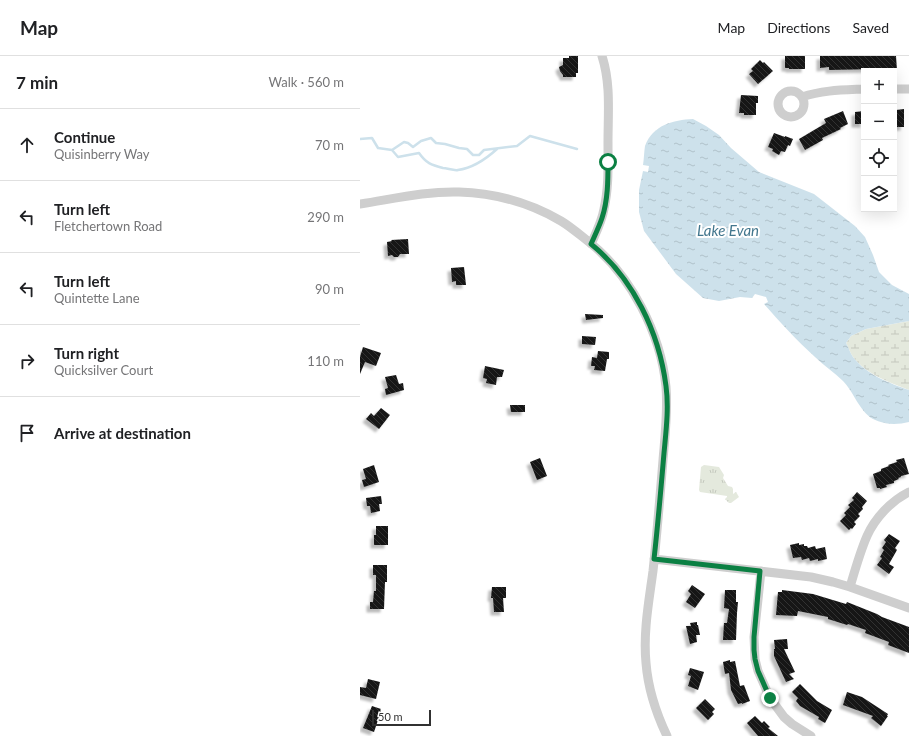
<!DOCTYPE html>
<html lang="en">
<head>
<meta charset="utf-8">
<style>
	body { margin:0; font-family:Lato,sans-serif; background:#f6f6f6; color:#202124 }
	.controls { position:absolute; right:12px; top:12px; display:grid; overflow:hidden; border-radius:0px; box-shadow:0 4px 16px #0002 }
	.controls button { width:36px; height:36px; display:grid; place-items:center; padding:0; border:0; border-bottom:1px solid #e0e0e0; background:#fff; color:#202124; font:20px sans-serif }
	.scale { position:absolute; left:12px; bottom:10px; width:59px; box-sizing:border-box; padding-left:4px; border:2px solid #313131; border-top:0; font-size:11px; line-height:14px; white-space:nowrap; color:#313131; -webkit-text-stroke:3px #fff; paint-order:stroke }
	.stop { position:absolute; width:12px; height:12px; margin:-9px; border:3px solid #0b8043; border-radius:50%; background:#fff }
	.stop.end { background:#0b8043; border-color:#fff; box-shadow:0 1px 4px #0008 }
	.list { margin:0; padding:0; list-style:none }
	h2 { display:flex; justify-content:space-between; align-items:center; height:52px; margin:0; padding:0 16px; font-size:17px }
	h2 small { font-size:13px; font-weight:400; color:#757577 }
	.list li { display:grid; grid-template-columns:26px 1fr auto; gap:12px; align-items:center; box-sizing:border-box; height:72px; padding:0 16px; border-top:1px solid #e0e0e0 }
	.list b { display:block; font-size:15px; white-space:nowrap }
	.list p { margin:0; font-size:13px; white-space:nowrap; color:#757577 }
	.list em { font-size:13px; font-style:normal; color:#757577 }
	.icon { flex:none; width:22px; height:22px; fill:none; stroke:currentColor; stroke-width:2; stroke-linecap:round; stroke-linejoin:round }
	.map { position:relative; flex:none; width:549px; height:680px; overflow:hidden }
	header { display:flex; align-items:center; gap:24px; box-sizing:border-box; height:56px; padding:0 20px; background:#fff; border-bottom:1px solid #e0e0e0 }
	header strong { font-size:19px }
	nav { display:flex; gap:22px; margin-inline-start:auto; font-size:14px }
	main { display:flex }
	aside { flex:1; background:#fff }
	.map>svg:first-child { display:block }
	.grass { fill:url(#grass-tufts) }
	.wetland { fill:url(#wetland-marsh) }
	.water { fill:url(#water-ripples) }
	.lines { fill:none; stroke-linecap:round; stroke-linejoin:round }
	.stream { stroke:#cde1eb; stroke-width:2.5 }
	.building { fill:url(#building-back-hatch); filter:url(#shadow) }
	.minor { stroke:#cecece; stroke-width:9 }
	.route { stroke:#0b8043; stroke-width:5 }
	.labels { text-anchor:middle; stroke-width:4; stroke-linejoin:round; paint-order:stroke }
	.water-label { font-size:15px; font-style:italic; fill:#43778e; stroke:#fff }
</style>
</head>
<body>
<header>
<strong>Map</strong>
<nav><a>Map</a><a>Directions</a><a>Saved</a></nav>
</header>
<main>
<aside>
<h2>7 min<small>Walk · 560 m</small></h2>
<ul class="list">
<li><svg class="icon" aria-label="ahead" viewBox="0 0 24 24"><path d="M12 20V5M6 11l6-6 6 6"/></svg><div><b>Continue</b><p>Quisinberry Way</p></div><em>70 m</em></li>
<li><svg class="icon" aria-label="left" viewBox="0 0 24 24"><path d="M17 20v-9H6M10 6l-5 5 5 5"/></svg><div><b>Turn left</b><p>Fletchertown Road</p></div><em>290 m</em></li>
<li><svg class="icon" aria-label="left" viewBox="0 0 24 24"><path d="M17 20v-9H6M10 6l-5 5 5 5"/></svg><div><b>Turn left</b><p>Quintette Lane</p></div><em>90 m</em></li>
<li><svg class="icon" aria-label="right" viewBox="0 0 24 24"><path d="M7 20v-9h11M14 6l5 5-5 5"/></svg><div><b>Turn right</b><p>Quicksilver Court</p></div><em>110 m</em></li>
<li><svg class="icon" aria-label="arrive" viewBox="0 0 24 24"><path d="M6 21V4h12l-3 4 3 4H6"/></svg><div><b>Arrive at destination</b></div></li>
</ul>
</aside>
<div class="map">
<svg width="549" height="680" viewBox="0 0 549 680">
	<defs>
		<pattern id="grass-tufts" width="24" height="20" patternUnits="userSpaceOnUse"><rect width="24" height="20" fill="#e4e9dd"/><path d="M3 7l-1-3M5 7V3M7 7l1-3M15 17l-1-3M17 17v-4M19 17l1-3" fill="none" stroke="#c4c8be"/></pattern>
		<pattern id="wetland-marsh" width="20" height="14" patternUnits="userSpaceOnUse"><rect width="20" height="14" fill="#e4e9dd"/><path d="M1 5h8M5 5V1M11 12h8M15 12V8" fill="none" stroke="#c4c8be"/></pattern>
		<pattern id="water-ripples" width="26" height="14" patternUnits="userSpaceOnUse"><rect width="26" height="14" fill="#cde1eb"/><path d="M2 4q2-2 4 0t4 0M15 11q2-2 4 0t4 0" fill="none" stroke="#b0c2ca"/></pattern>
		<pattern id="building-back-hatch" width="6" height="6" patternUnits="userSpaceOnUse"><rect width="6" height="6" fill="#181818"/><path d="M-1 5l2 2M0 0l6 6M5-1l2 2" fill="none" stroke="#313131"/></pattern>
		<filter id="shadow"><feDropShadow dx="-3.5" dy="3.5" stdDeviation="1" flood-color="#0004"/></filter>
	</defs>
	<rect width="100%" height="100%" fill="#fff"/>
	<!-- grass -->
	<path class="grass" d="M 344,409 L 359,411 L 364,419 L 363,422 L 368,430 L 372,431 L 373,433 L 373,438 L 376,436 L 379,441 L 371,447 L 369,447 L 365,443 L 367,441 L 367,440 L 340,436 L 339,434 L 341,411 Z"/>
	<!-- wetland -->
	<path class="wetland" d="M 549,265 L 549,334 C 529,326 507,319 493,301 C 490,297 489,292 486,287 L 491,280 L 506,273 Z"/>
	<!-- water -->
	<path class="water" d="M 333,63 L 346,70 L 359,79 L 371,92 L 399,116 L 454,138 L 495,170 L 505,181 L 513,199 L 519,216 L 532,229 L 549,238 L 549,265 L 506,273 L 491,280 L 486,287 C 489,292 490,297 493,301 C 507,319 529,327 549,334 L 549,366 C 537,369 525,369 513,363 C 499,355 494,336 483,325 C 474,316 464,310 455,301 C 437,285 420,266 404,248 L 408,246 L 406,241 L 395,238 L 392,242 L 380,241 L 359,245 L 343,242 L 316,218 L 284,175 L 279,156 L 279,134 L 283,115 L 288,116 L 289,110 L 283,109 C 284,103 284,96 285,90 C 293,69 313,64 333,63 Z"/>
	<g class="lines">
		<!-- stream -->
		<path class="stream" d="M 0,83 L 12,82 L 18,92 L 32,94 L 44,86 L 48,87 L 53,91 L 61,85 L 71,82 L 76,87 L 85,88 L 99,92 L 107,93 L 113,99 L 119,99 L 124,94 L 157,90 L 170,80 L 217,93
			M 32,94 L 38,101 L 59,97 C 66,107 71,109 83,112 C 87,112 94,115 98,114 C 113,112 126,103 137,93"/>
	</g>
	<!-- building -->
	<path class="building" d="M 209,0 L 218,0 L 218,17 L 216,17 L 216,21 L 203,21 L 203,19 L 200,15 L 199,11 L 203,9 L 203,2 L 209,2 Z
		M 425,0 L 445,0 L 445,13 L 429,13 L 429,12 L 425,12 Z
		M 460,0 L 536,0 L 537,14 L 522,15 L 522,13 L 517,13 L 469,14 L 469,11 L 460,12 Z
		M 400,4 L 403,7 L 404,6 L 413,15 L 398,28 L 389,18 L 393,15 L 391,13 Z
		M 381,39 L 398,40 L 398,47 L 396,47 L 396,59 L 384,59 L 384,57 L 379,57 Z
		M 544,53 L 544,71 L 537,71 L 537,69 L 534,69 L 534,56 L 536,56 L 536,54 Z
		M 483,55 L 488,68 L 480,72 L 481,73 L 462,82 L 463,84 L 445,94 L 439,83 L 466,67 L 464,63 Z
		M 504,55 L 504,68 L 495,68 L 495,56 Z
		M 414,77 L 425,81 L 425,80 L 433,83 L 430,90 L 428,89 L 425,96 L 421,95 L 419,99 L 412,95 L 413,93 L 408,91 Z
		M 48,183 L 49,198 L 40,198 L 38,201 L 34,201 L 32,199 L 28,200 L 27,186 L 32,185 L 31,184 Z
		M 104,211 L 106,229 L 96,229 L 96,225 L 92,226 L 91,212 Z
		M 225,258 L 243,259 L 243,262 L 226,264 Z
		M 222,280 L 236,281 L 235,289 L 222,288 Z
		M 3,291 L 21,297 L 16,310 L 5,306 L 0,318 L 0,301 Z
		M 238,295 L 249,296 L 249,303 L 247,303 L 245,315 L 234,314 L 235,310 L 231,310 L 232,301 L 237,302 Z
		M 125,310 L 144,314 L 142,321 L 137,321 L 136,329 L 126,327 L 127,323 L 123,322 Z
		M 36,319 L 39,328 L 43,327 L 44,334 L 26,339 L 25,333 L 28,332 L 25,321 Z
		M 150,349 L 165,349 L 165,356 L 151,356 Z
		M 21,352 L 30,359 L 19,373 L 6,363 L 11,357 L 14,360 Z
		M 180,402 L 187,420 L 177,424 L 170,406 Z
		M 544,402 L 549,418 L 541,420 L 541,421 L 538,422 L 539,423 L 534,425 L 534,427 L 526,429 L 527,431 L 520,433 L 520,432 L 517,432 L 513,418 L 521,415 L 521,413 L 529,410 L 528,409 L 537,406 L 536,404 Z
		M 14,409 L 19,426 L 4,431 L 2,424 L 6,423 L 3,413 Z
		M 497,436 L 507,445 L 502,451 L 503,453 L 498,458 L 500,460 L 494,466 L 496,468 L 492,473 L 491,472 L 489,474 L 480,465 L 486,459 L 484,457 L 490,451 L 488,449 L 494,444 L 492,442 Z
		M 21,440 L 22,448 L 19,448 L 20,455 L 11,457 L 10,450 L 7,450 L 6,442 Z
		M 16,470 L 28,470 L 28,489 L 14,489 L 14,479 L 16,479 Z
		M 529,478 L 540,485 L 535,492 L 537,494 L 529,508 L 534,511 L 529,518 L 517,509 L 522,502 L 520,501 L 524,494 L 522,492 L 526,486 L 524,484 Z
		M 439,487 L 439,489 L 444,488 L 444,490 L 447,490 L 448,492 L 455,490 L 456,493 L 465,491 L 467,503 L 458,505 L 458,503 L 450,505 L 449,502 L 442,504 L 441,501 L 433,502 L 430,489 Z
		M 13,509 L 27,509 L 27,526 L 25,526 L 24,553 L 10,553 L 10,546 L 13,546 L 14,535 L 16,535 L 16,519 L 13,519 Z
		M 332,529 L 345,538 L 335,552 L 326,546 L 331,538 L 328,535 Z
		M 132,531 L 146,531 L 146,542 L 143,542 L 144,556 L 134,556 L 133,542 L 131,542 Z
		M 365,534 L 376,534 L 376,546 L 378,546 L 377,557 L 376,584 L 363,584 L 364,567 L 367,567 L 369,553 L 364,552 Z
		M 422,534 L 453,538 L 486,548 L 487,546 L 517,558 L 522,561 L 549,571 L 549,597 L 528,589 L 529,586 L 505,577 L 506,574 L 488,568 L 487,569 L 468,563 L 468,561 L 438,555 L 437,560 L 416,559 L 418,536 L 422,536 Z
		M 337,566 L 337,569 L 338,569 L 340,579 L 336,579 L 337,586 L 330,588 L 326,570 L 331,570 L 330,567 Z
		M 427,583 L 428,593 L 424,593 L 435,616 L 429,618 L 434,623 L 426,626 L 414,600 L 414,593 L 415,593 L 414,584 Z
		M 370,604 L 370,606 L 375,605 L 380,630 L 384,629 L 390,645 L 382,648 L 382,647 L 378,648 L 371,634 L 369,617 L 365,618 L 363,606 Z
		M 330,612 L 344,616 L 338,634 L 328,630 L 331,620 L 328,619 Z
		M 8,623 L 20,626 L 16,643 L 0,639 L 0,631 L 6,632 Z
		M 440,628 L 457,645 L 472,654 L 465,667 L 458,663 L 459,661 L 440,650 L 436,645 L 438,642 L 432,636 Z
		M 487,636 L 502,641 L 528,658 L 527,660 L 528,660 L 521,670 L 511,662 L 513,660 L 483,649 Z
		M 345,643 L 355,653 L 352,656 L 354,658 L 348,664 L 336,652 Z
		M 12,650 L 21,653 L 20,654 L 21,655 L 14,676 L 3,672 Z
		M 395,660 L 402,667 L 404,665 L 410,671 L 408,672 L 418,680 L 398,680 L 387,667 Z"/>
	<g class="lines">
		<!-- minor -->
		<path class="minor" d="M 534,33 L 549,33
			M418 48a13 13 0 1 1 26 0a13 13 0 1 1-26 0Z
			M 442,41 C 463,34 483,34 504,33
			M 0,148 C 33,143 66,135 99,136 C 135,137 170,147 201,165 C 211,171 220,179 229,186 C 271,219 301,278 306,331 C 308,356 305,380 303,404 C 300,441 297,478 293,515 C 289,545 283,576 286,607 C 288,632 296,657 307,680
			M 231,188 C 236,177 242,165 244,153 C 249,131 248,108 248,86 C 248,57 251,28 242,0
			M 294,503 L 451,521 L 473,526 L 490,531 L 549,552
			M 401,515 L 394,581 L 395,603 L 398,615 L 410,642 L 424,661 L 432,668 L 451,680
			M 490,531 C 495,514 500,496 507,480 C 515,462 531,445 549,436"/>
	</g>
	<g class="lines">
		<!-- route -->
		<path class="route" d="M 248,106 C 248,124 248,144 242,162 C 239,171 235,179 231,188 C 273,222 299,276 306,330 C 309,352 306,375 304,397 C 301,432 298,468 294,503 L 400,515 L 394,581 L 394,594 L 395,603 L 398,615 L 410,642"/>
	</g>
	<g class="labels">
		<!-- water labels -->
		<g class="water-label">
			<text x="368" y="180">Lake Evan</text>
		</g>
	</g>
</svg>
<div class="controls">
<button>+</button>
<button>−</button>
<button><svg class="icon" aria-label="locate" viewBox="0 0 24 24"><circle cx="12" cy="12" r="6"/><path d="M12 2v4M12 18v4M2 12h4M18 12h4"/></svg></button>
<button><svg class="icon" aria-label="layers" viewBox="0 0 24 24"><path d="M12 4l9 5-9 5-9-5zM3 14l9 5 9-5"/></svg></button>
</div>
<div class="scale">50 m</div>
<div class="stop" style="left:248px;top:106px"></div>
<div class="stop end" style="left:410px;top:642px"></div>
</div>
</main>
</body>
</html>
